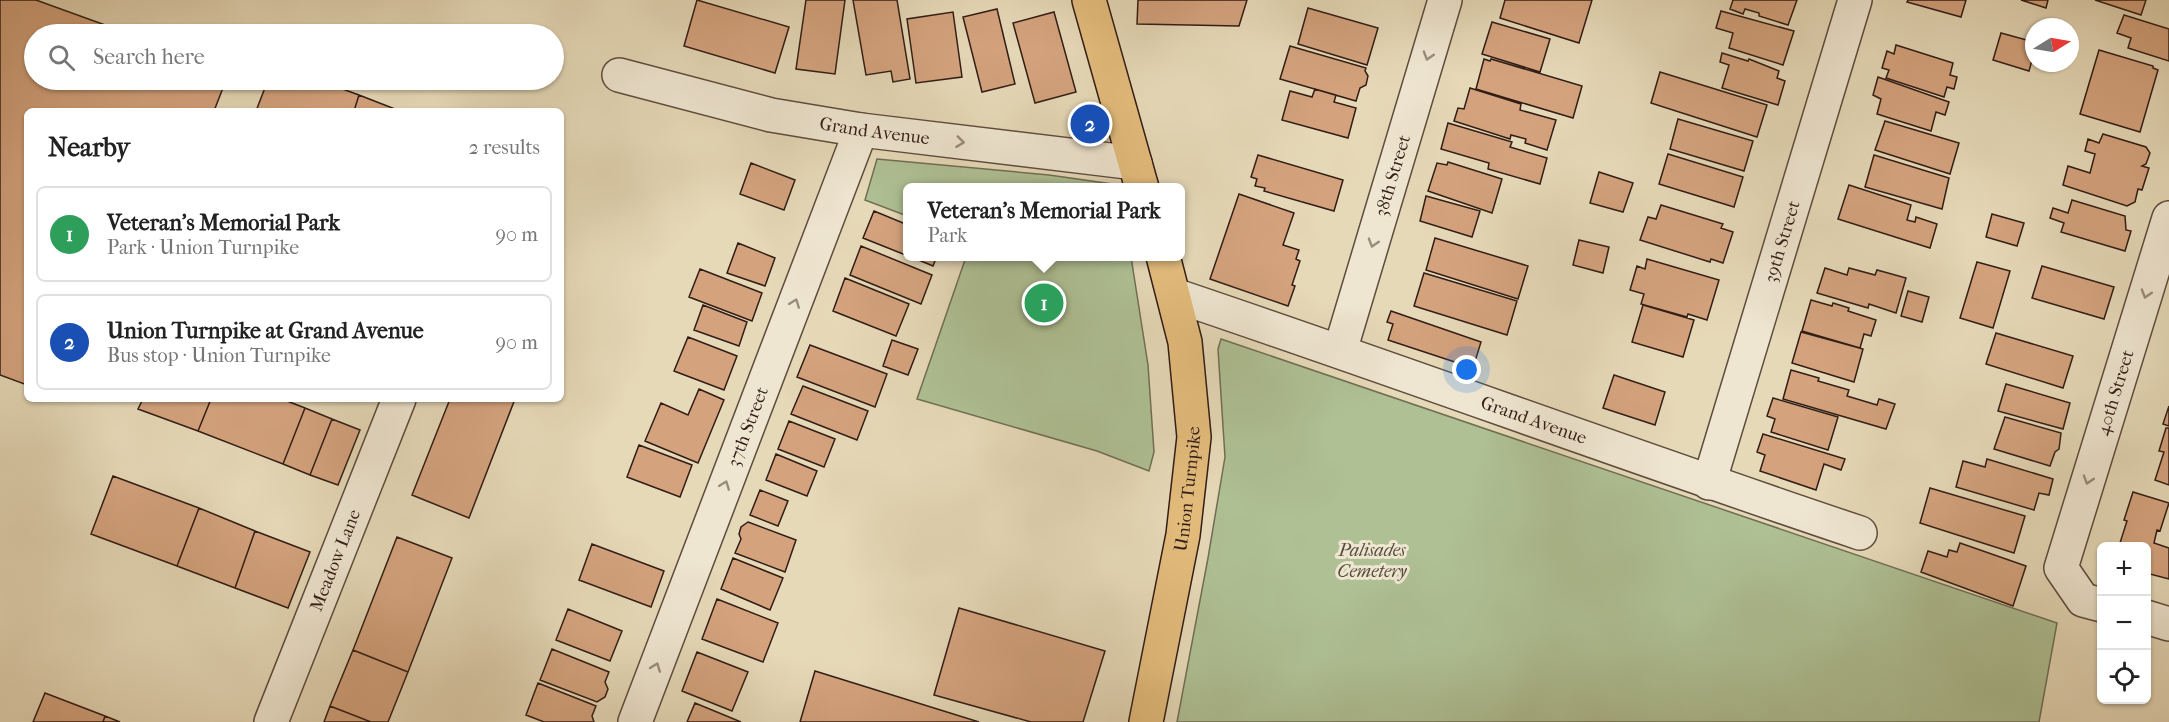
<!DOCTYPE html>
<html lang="en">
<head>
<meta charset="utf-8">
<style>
	body { margin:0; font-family:"IM FELL French Canon",serif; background:#f2f2f2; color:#222 }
	.controls { position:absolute; right:18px; bottom:18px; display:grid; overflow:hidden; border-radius:9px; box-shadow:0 2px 4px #0004 }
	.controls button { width:54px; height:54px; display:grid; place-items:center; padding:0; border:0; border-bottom:2px solid #e0e0e0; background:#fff; color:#222; font:30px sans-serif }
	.compass { position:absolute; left:2025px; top:18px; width:54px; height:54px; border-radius:50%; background:#fff; box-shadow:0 2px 4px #0004; rotate:79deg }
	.you { position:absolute; left:1467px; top:370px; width:21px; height:21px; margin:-15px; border:4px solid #fff; border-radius:50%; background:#1a73e8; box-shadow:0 0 0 9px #1a73e833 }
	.badge { display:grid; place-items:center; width:39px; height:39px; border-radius:50%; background:#d93025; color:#fff; font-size:20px; font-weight:700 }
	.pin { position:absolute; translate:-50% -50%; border:3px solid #fff; box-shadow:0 2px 6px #0006 }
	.popup { position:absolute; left:903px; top:183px; width:282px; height:78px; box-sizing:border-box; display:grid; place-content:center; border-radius:9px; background:#fff; filter:drop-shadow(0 2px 4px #0005); font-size:20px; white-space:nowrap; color:#767676 }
	.popup b { font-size:22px; color:#222 }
	.popup::after { content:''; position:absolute; left:50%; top:100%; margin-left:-12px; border:12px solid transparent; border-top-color:#fff }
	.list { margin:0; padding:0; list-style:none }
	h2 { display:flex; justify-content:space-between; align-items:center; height:78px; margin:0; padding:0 24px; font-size:26px }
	h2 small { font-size:20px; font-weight:400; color:#767676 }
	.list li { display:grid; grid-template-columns:39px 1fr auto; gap:18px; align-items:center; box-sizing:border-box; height:96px; margin:0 12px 12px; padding:0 12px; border:2px solid #e0e0e0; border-radius:9px }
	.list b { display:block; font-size:22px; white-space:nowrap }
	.list p { margin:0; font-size:20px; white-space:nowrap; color:#767676 }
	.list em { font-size:20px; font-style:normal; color:#767676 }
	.icon { flex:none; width:33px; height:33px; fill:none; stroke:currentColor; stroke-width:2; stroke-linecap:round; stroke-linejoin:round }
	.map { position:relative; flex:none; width:2169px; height:722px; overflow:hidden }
	.search { position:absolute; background:#fff; box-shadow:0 2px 4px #0004; left:24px; top:24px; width:540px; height:66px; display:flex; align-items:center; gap:15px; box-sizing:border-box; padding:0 21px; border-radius:33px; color:#767676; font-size:22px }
	.panel { position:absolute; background:#fff; box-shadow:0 2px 4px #0004; left:24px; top:108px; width:540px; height:294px; border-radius:9px }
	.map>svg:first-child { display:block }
	.green { fill:#aec094; stroke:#706e55; stroke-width:1.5 }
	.building { fill:#d4a37e; stroke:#311d16; stroke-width:1.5 }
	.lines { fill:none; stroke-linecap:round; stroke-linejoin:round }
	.minor-casing { stroke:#5e4c3e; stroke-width:36 }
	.major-casing { stroke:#311d16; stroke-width:36 }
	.minor { stroke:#efe6d1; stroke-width:33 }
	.major { stroke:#e3bc7c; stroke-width:33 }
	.oneway { stroke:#9a8c7d }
	.labels { text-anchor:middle; stroke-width:6; stroke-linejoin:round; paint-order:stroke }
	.street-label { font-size:18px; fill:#311d16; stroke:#efe6d1 }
	.park-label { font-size:18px; font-style:italic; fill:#564e3c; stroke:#efe6d1 }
</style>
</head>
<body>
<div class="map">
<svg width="2169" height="722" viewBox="0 0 2169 722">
	<rect width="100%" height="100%" fill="#e6d9b8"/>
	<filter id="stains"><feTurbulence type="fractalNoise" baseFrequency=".00333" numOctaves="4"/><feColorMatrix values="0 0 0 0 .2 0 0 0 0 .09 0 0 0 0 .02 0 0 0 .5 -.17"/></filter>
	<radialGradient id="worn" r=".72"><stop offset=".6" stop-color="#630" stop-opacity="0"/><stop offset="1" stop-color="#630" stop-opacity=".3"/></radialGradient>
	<!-- green -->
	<path class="green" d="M 877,159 L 1049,175 L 1119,185 L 1119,187 L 908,188 L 907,216 L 865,200 Z
		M 966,257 L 1131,257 L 1148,365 L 1154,452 L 1149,471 L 1097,451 L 917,399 Z
		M 1221,339 L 2057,623 L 2039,722 L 1177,722 L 1208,558 L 1225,457 L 1218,349 Z"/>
	<!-- building -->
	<path class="building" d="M 0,0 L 36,0 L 130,34 L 34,34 L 34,80 L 226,80 L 214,111 L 27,111 L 27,385 L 0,375 Z
		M 697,0 L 789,27 L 775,73 L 684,46 Z
		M 806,0 L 845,0 L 835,74 L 796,69 Z
		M 853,0 L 897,0 L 910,79 L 893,82 L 891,71 L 866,75 Z
		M 1138,0 L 1247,0 L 1239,26 L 1137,24 Z
		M 1505,0 L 1592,0 L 1579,43 L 1500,18 Z
		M 1733,0 L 1797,0 L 1788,25 L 1759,16 L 1759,13 L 1745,9 L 1743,14 L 1730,9 Z
		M 1908,0 L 1966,0 L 1961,17 L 1907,2 Z
		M 2021,0 L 2048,0 L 2046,8 Z
		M 2095,0 L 2146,0 L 2141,15 Z
		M 1308,8 L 1378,28 L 1367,65 L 1298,44 Z
		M 997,9 L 1015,84 L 982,92 L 963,17 Z
		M 1721,11 L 1794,31 L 1783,65 L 1729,48 L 1733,33 L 1716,28 Z
		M 953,12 L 962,77 L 916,83 L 907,19 Z
		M 1054,12 L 1076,92 L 1035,103 L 1013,23 Z
		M 2124,15 L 2169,29 L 2169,61 L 2128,48 L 2131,38 L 2117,33 Z
		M 1492,22 L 1550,39 L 1540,72 L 1482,54 Z
		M 2001,33 L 2034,42 L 2034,53 L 2029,71 L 1993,60 Z
		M 1896,45 L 1953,63 L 1950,75 L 1957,77 L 1954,89 L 1947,87 L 1944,97 L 1886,78 L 1889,70 L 1882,68 L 1887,51 L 1894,54 Z
		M 1290,46 L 1366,68 L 1365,71 L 1368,76 L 1366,85 L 1360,88 L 1356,101 L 1280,79 Z
		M 2099,50 L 2153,66 L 2153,68 L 2158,70 L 2140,132 L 2080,114 Z
		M 1722,53 L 1748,61 L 1749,59 L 1779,71 L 1777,78 L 1785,81 L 1778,105 L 1722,88 L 1729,65 L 1720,62 Z
		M 1484,59 L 1490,61 L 1491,59 L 1582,86 L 1573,118 L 1476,89 Z
		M 1660,72 L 1767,105 L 1757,137 L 1651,103 Z
		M 1878,77 L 1949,102 L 1945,115 L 1936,112 L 1931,131 L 1877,114 L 1881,99 L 1873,95 Z
		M 268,80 L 318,80 L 359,95 L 354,111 L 256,111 Z
		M 1470,88 L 1521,104 L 1520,110 L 1556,120 L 1547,150 L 1525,143 L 1526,139 L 1511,135 L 1510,139 L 1454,121 L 1458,108 L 1464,109 Z
		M 1315,89 L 1336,95 L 1334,102 L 1356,108 L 1348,138 L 1282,120 L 1290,91 L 1312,97 Z
		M 359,95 L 400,111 L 354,111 Z
		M 1678,119 L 1753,141 L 1744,171 L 1670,149 Z
		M 1885,121 L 1959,143 L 1950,174 L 1875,150 Z
		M 1448,123 L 1512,142 L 1510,147 L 1547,158 L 1540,184 L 1488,169 L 1489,163 L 1441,149 Z
		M 2103,134 L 2146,147 L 2150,153 L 2146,164 L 2142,166 L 2149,168 L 2142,190 L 2138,189 L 2135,202 L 2127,206 L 2063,185 L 2068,166 L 2090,173 L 2095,154 L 2085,151 L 2088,139 L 2099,143 Z
		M 1668,154 L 1743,177 L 1734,207 L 1659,184 Z
		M 1258,155 L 1343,180 L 1334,211 L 1264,191 L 1265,188 L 1255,186 L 1257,179 L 1251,177 Z
		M 1874,155 L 1949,178 L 1942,209 L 1865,187 Z
		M 1448,162 L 1502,179 L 1492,213 L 1428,191 L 1437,163 L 1447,165 Z
		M 751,163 L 795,180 L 784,210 L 740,194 Z
		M 1599,172 L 1633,183 L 1623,212 L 1590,203 Z
		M 1849,185 L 1911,205 L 1907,220 L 1915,222 L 1916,217 L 1937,224 L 1930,248 L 1838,219 Z
		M 1239,194 L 1294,213 L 1283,245 L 1299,250 L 1296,259 L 1300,261 L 1292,285 L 1295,286 L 1288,306 L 1210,279 Z
		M 1426,196 L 1480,211 L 1472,237 L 1420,221 Z
		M 2072,200 L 2125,216 L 2126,230 L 2131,231 L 2125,251 L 2061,232 L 2064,223 L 2050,218 L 2053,208 L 2068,213 Z
		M 1661,205 L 1723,224 L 1721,228 L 1733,232 L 1723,263 L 1711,259 L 1710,262 L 1640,240 L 1648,217 L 1656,219 Z
		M 874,211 L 908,225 L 908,256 L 863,238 Z
		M 1992,214 L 2024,223 L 2017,246 L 1986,237 Z
		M 1435,238 L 1528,266 L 1518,299 L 1426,270 Z
		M 1579,240 L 1609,247 L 1603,273 L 1573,265 Z
		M 738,243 L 775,258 L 765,286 L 727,273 Z
		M 861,246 L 932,275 L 921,304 L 850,275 Z
		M 909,256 L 937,256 L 933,266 Z
		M 1647,259 L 1719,280 L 1707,320 L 1688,314 L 1687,317 L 1641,304 L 1644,294 L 1630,290 L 1637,266 L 1645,269 Z
		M 1977,262 L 2010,271 L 1993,328 L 1960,318 Z
		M 2042,266 L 2114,287 L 2104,319 L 2032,298 Z
		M 1825,268 L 1847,275 L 1849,268 L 1875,275 L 1877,270 L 1906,278 L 1896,313 L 1869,304 L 1868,308 L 1817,293 Z
		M 700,269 L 762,293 L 752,321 L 689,297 Z
		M 1424,273 L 1517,301 L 1507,335 L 1414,306 Z
		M 845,278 L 909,304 L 896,336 L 833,311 Z
		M 1908,291 L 1929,297 L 1922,322 L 1901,316 Z
		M 1811,300 L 1832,306 L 1833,303 L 1849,308 L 1848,311 L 1876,320 L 1871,336 L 1864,334 L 1860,348 L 1802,331 Z
		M 703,305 L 747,322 L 739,346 L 694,330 Z
		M 1643,305 L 1694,320 L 1683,357 L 1632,342 Z
		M 1391,311 L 1481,342 L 1473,368 L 1388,340 L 1393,324 L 1387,322 Z
		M 1801,332 L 1863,349 L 1854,382 L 1792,363 Z
		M 1996,333 L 2073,356 L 2063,388 L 1986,364 Z
		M 688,337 L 737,356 L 724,390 L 674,371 Z
		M 892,340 L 918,349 L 908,375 L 883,366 Z
		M 810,345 L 887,374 L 875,407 L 797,377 Z
		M 1791,370 L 1819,378 L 1818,381 L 1849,390 L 1847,396 L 1877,405 L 1879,399 L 1895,404 L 1886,429 L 1783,399 Z
		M 1614,375 L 1665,392 L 1655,425 L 1603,408 Z
		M 2006,384 L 2070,403 L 2063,429 L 1998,411 Z
		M 803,386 L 868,411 L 857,440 L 791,414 Z
		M 699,389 L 724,400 L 698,463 L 645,441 L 661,403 L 688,415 Z
		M 1773,398 L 1838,417 L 1828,450 L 1771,432 L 1775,419 L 1767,416 Z
		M 143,399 L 211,399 L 198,431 L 138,409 Z
		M 211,399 L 282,399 L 305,408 L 283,464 L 198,431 Z
		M 450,399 L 515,399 L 469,518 L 412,495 Z
		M 2169,406 L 2169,426 L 2163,424 Z
		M 305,408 L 332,419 L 310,475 L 283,464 Z
		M 2005,417 L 2061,433 L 2059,449 L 2055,452 L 2050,466 L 1994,449 Z
		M 332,419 L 360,430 L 338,485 L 310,475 Z
		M 789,421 L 835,439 L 824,467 L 778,449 Z
		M 2166,428 L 2169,428 L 2169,485 L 2155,480 L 2164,452 L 2159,451 Z
		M 1763,434 L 1845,459 L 1841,470 L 1824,464 L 1816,490 L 1760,471 L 1765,455 L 1757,452 Z
		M 639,445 L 692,465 L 680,497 L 627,477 Z
		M 776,454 L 817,471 L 807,496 L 766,480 Z
		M 1987,459 L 2053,479 L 2049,495 L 2039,493 L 2034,510 L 1956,487 L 1963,461 L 1985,467 Z
		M 113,476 L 199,508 L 177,566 L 91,534 Z
		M 1930,488 L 2025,516 L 2014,553 L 1920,523 Z
		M 760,490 L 788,501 L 778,526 L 750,515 Z
		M 2133,492 L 2169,503 L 2160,531 L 2157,530 L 2154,543 L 2169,548 L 2169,579 L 2146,573 L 2146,546 L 2119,546 L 2127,521 L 2124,520 Z
		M 199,508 L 255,531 L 235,588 L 177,566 Z
		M 748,522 L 796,540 L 785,572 L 735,553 L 741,539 L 739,534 L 741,527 Z
		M 255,531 L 310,552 L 288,608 L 235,588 Z
		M 397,537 L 452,558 L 408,672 L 353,650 Z
		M 1960,543 L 2026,566 L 2013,606 L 1921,572 L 1928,551 L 1947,557 L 1949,550 L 1957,552 Z
		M 592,544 L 664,571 L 651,607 L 579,580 Z
		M 733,558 L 783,578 L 770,610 L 721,589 Z
		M 717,599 L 778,623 L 763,662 L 702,639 Z
		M 959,608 L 1105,651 L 1083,722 L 1031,722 L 934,695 Z
		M 568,609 L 622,631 L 610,661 L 556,640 Z
		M 552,649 L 609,672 L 605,682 L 608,689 L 605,697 L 597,702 L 540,680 Z
		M 353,650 L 408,672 L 388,722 L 371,722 L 330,706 Z
		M 697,652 L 748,672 L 732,711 L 682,691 Z
		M 815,671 L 979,722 L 800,722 Z
		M 538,683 L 596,706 L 592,716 L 594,722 L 544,722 L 526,715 Z
		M 45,693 L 105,716 L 103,722 L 33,722 Z
		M 695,703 L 741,722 L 687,722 Z
		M 330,706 L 371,722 L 324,722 Z
		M 105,716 L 120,722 L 103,722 Z"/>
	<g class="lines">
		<defs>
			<g id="minor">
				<path id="s1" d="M 619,75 L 771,115 L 861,130 L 1135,163"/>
				<path id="s2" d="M 1174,295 C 1403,372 1630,456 1860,533"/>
				<path id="s3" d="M 1340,351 L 1445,0"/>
				<path id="s4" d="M 1709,483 L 1855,0"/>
				<path id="s5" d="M 2102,605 L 2083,600 L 2061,568 L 2169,218"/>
				<path d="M 2146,617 L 2169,624"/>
				<path id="s6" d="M 271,722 L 399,399"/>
				<path id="s7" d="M 635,722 L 861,130"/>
			</g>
			<g id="major">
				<path d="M 1089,0 L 1142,188"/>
				<path id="s8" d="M 1146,722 L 1183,535 L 1194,437 L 1185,342 L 1163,256"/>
			</g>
		</defs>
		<!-- minor casing -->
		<use href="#minor" class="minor-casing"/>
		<!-- major casing -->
		<use href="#major" class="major-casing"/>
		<!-- minor -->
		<use href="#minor" class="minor"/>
		<!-- major -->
		<use href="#major" class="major"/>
	</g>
	<!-- one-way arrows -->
	<defs><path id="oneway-chevron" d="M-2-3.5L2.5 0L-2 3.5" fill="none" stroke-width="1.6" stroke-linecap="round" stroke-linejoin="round" transform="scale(1.5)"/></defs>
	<g class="oneway">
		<use href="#oneway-chevron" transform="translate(1428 56) rotate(107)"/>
		<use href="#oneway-chevron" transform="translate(960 142) rotate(7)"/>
		<use href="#oneway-chevron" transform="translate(1373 243) rotate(107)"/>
		<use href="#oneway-chevron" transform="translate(2146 294) rotate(107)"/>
		<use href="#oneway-chevron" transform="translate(795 303) rotate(-69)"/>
		<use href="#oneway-chevron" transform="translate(2088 480) rotate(107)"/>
		<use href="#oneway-chevron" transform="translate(725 485) rotate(-69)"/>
		<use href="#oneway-chevron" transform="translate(656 667) rotate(-69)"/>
	</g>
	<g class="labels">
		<!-- street labels -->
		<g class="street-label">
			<text dy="6" stroke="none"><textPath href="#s1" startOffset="262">Grand Avenue</textPath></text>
			<text dy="6" stroke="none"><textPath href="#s3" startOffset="183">38th Street</textPath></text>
			<text dy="6" stroke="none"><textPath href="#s4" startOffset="252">39th Street</textPath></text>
			<text dy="6" stroke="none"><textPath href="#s5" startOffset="242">40th Street</textPath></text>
			<text dy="6" stroke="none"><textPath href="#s2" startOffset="381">Grand Avenue</textPath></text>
			<text dy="6" stroke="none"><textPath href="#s7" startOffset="316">37th Street</textPath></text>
			<text dy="6" stroke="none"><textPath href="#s8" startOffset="237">Union Turnpike</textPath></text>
			<text dy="6" stroke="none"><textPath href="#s6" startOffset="174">Meadow Lane</textPath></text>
		</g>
		<!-- park labels -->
		<g class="park-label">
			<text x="1372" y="556">Palisades<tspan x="1372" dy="21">Cemetery</tspan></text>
		</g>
	</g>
	<rect width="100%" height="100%" filter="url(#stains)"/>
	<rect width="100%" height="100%" fill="url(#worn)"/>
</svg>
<div class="controls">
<button>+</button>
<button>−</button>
<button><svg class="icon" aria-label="locate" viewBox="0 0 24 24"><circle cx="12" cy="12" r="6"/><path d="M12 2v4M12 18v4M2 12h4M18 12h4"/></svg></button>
</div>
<svg class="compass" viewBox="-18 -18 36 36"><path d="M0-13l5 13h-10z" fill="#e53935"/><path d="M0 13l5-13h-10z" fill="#767676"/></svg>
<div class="you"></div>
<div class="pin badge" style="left:1044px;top:303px;background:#2e9e5b">1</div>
<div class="popup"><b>Veteran's Memorial Park</b>Park</div>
<div class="pin badge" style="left:1090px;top:124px;background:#1a4fb4">2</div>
<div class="search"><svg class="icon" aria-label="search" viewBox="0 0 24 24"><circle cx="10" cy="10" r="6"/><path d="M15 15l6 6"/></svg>Search here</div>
<section class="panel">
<h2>Nearby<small>2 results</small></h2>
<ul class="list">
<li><span class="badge" style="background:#2e9e5b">1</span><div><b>Veteran's Memorial Park</b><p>Park · Union Turnpike</p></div><em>90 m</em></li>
<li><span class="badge" style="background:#1a4fb4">2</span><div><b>Union Turnpike at Grand Avenue</b><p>Bus stop · Union Turnpike</p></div><em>90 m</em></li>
</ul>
</section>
</div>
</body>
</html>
